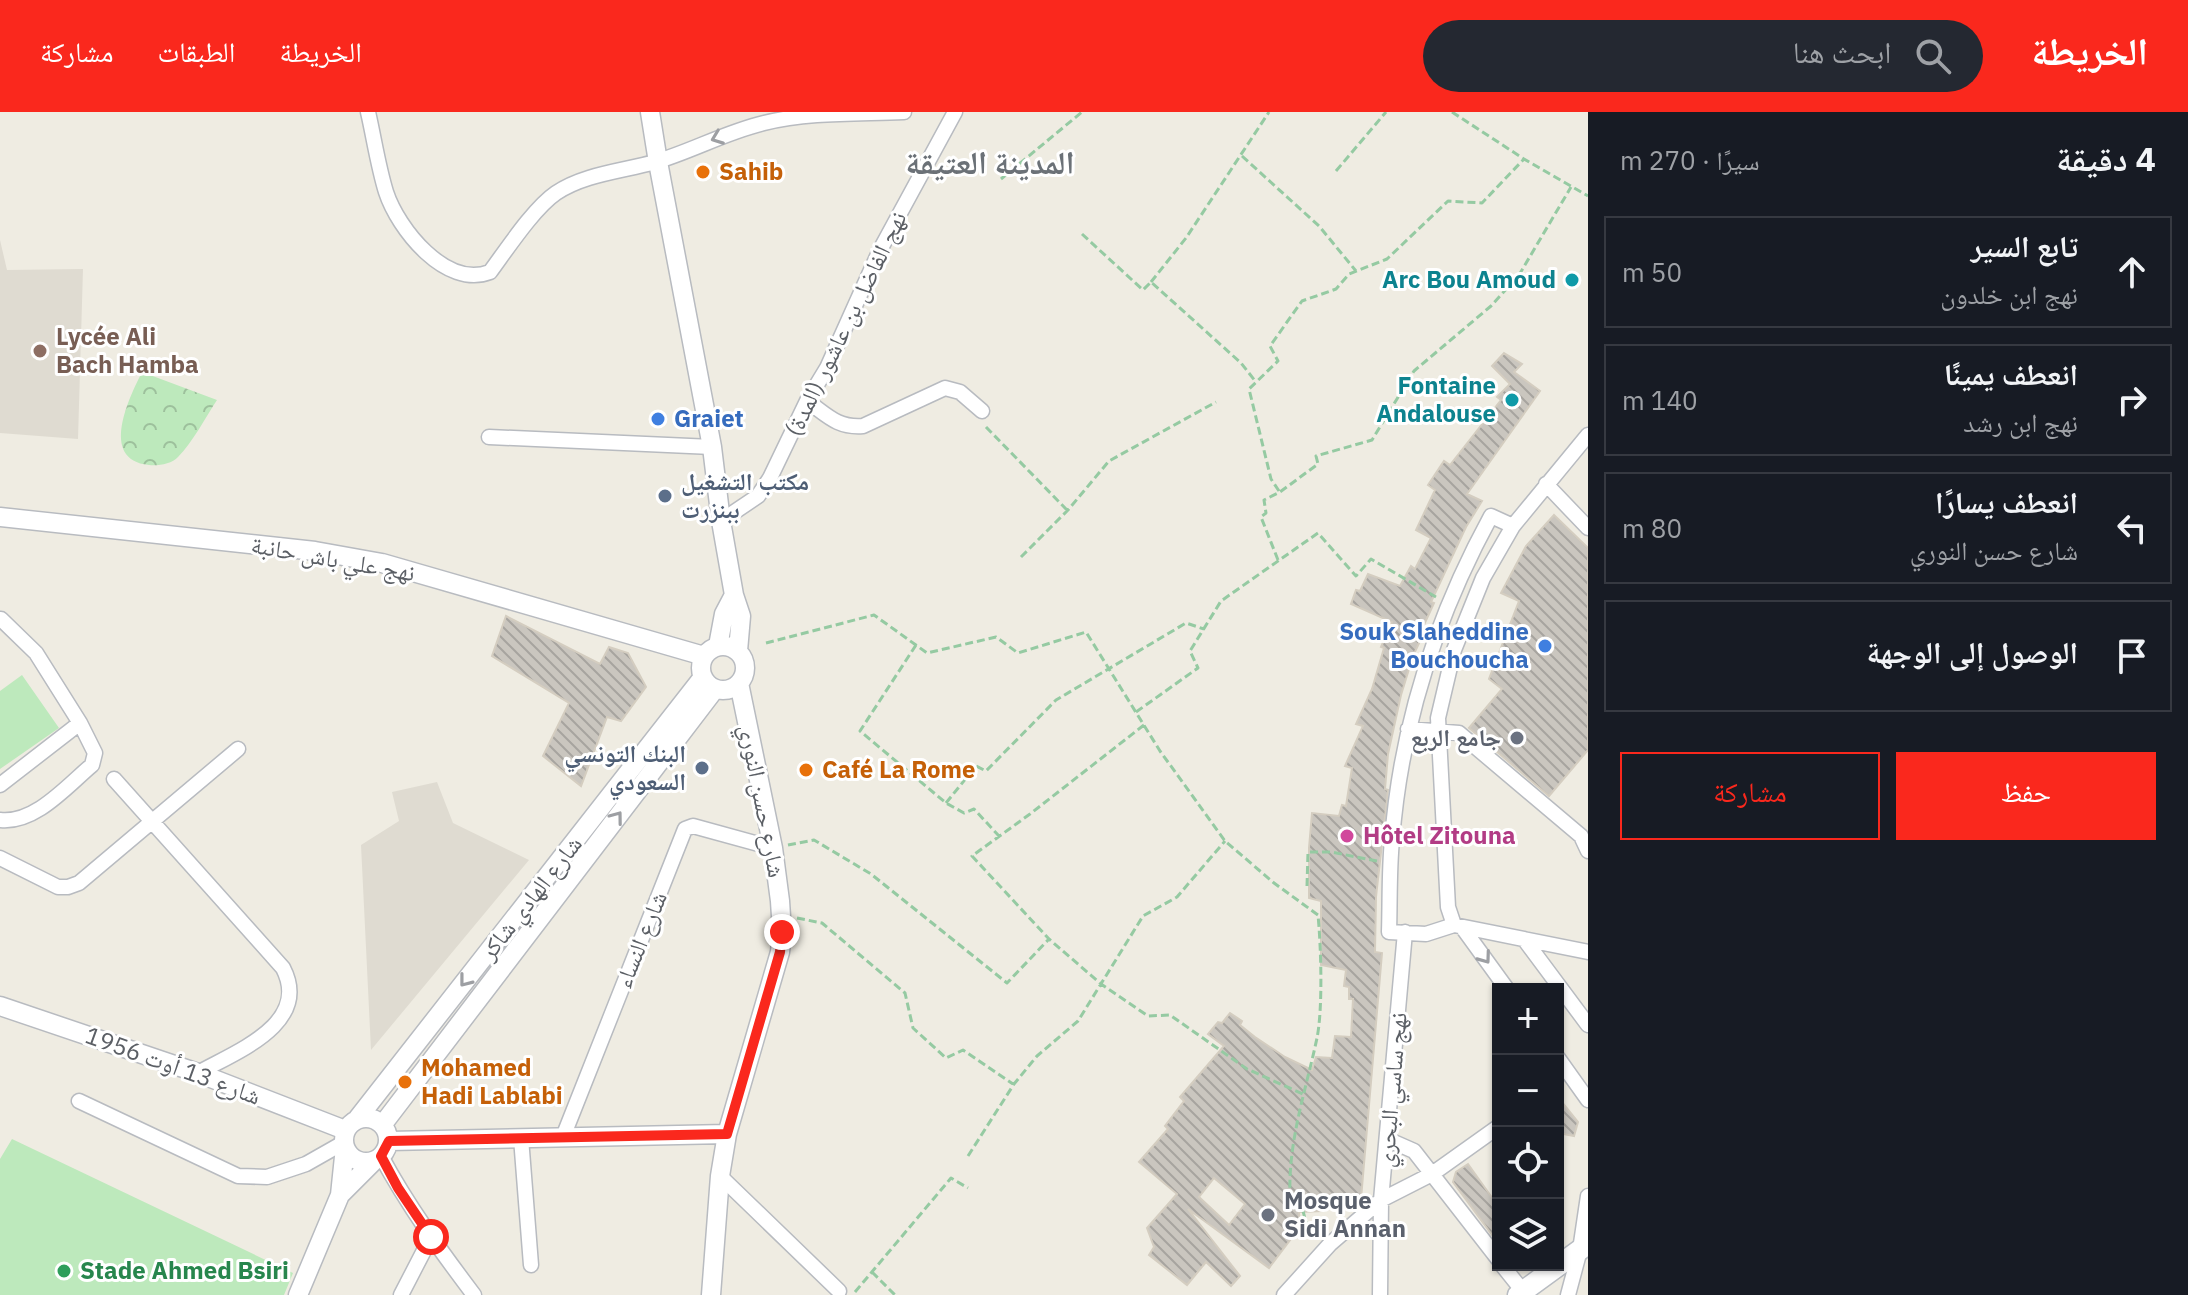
<!DOCTYPE html>
<html lang="ar">
<head>
<meta charset="utf-8">
<style>
	body { margin:0; font-family:"IBM Plex Sans","Noto Naskh Arabic",sans-serif; background:#242831; color:#f1f3f6; direction:rtl }
	.controls { position:absolute; right:24px; bottom:24px; display:grid; overflow:hidden; border-radius:0px; box-shadow:0 2px 6px #0004 }
	.controls button { width:72px; height:72px; display:grid; place-items:center; padding:0; border:0; border-bottom:2px solid #363941; background:#171b24; color:#f1f3f6; font:40px sans-serif }
	.stop { position:absolute; width:24px; height:24px; margin:-18px; border:6px solid #fa281d; border-radius:50%; background:#fff }
	.stop.end { background:#fa281d; border-color:#fff; box-shadow:0 2px 8px #0008 }
	.list { margin:0; padding:0; list-style:none }
	h2 { display:flex; justify-content:space-between; align-items:center; height:104px; margin:0; padding:0 32px; font-size:34px }
	h2 small { font-size:26px; font-weight:400; color:#9ea1a6 }
	.list li { display:grid; grid-template-columns:52px 1fr auto; gap:24px; align-items:center; box-sizing:border-box; height:112px; margin:0 16px 16px; padding:0 16px; border:2px solid #363941; border-radius:0px }
	.list b { display:block; font-size:30px; white-space:nowrap }
	.list p { margin:0; font-size:26px; white-space:nowrap; color:#9ea1a6 }
	.list em { font-size:26px; font-style:normal; color:#9ea1a6 }
	.actions { display:flex; gap:16px; padding:24px 32px }
	.actions a { flex:1; padding:18px 0; border:2px solid #fa281d; border-radius:0px; text-align:center; font-size:28px; color:#fa281d }
	.actions .main { background:#fa281d; color:#fff }
	.icon { flex:none; width:44px; height:44px; fill:none; stroke:currentColor; stroke-width:2; stroke-linecap:round; stroke-linejoin:round }
	.map { position:relative; flex:none; width:1588px; height:1183px; overflow:hidden; direction:ltr }
	header { display:flex; align-items:center; gap:48px; box-sizing:border-box; height:112px; padding:0 40px; background:#fa281d; color:#fff }
	header strong { font-size:38px }
	nav { display:flex; gap:44px; margin-inline-start:auto; font-size:28px }
	.search { width:560px; height:72px; background:#242831; display:flex; align-items:center; gap:20px; box-sizing:border-box; padding:0 28px; border-radius:44px; color:#9ea1a6; font-size:30px }
	main { display:flex }
	aside { flex:1; background:#171b24 }
	.map>svg:first-child { display:block }
	.education { fill:#dfdbd1 }
	.forest { fill:url(#forest-crowns) }
	.green { fill:#bde9bc }
	.building { fill:url(#building-back-hatch); stroke:#d4cdc0; stroke-width:2; fill-rule:evenodd }
	.lines { fill:none; stroke-linecap:round; stroke-linejoin:round }
	.minor-casing { stroke:#b8bbc0; stroke-width:17 }
	.tertiary-casing { stroke:#b8bbc0; stroke-width:21 }
	.secondary-casing { stroke:#b8bcc2; stroke-width:23 }
	.path { stroke:#95caa2; stroke-width:3; stroke-dasharray:8 4; stroke-linecap:butt }
	.minor { stroke:#fff; stroke-width:14 }
	.tertiary { stroke:#fff; stroke-width:18 }
	.secondary { stroke:#fff; stroke-width:20 }
	.oneway { stroke:#9d9fa3 }
	.route { stroke:#fa281d; stroke-width:10 }
	.food-dot { fill:#e8710a; stroke:#fff; stroke-width:3 }
	.culture-dot { fill:#0f9aa8; stroke:#fff; stroke-width:3 }
	.education-dot { fill:#8d6e63; stroke:#fff; stroke-width:3 }
	.shop-dot { fill:#3f7fe0; stroke:#fff; stroke-width:3 }
	.service-dot { fill:#5c6f8a; stroke:#fff; stroke-width:3 }
	.worship-dot { fill:#6b7280; stroke:#fff; stroke-width:3 }
	.hotel-dot { fill:#d1479c; stroke:#fff; stroke-width:3 }
	.leisure-dot { fill:#2e9e5b; stroke:#fff; stroke-width:3 }
	.labels { text-anchor:middle; stroke-width:6; stroke-linejoin:round; paint-order:stroke }
	.food-label { font-size:24px; font-weight:bold; fill:#c56008; stroke:#fff; text-anchor:start }
	.culture-label { font-size:24px; font-weight:bold; fill:#0d838f; stroke:#fff; text-anchor:end }
	.street-label { font-size:24px; fill:#5b5f65; stroke:#fff }
	.education-label { font-size:24px; font-weight:bold; fill:#785e54; stroke:#fff; text-anchor:start }
	.shop-label { font-size:24px; font-weight:bold; fill:#366cbe; stroke:#fff; text-anchor:start }
	.service-label { font-size:24px; font-weight:bold; fill:#4e5e75; stroke:#fff; text-anchor:start }
	.worship-label { font-size:24px; font-weight:bold; fill:#5b616d; stroke:#fff; text-anchor:end }
	.hotel-label { font-size:24px; font-weight:bold; fill:#b23c85; stroke:#fff; text-anchor:start }
	.leisure-label { font-size:24px; font-weight:bold; fill:#27864d; stroke:#fff; text-anchor:start }
	.district-label { font-size:32px; font-weight:bold; fill:#6b7177; stroke:#fff }
</style>
</head>
<body>
<header>
<strong>الخريطة</strong>
<div class="search"><svg class="icon" aria-label="search" viewBox="0 0 24 24"><circle cx="10" cy="10" r="6"/><path d="M15 15l6 6"/></svg>ابحث هنا</div>
<nav><a>الخريطة</a><a>الطبقات</a><a>مشاركة</a></nav>
</header>
<main>
<aside>
<h2>4 دقيقة<small>سيرًا · 270 m</small></h2>
<ul class="list">
<li><svg class="icon" aria-label="ahead" viewBox="0 0 24 24"><path d="M12 20V5M6 11l6-6 6 6"/></svg><div><b>تابع السير</b><p>نهج ابن خلدون</p></div><em>50 m</em></li>
<li><svg class="icon" aria-label="right" viewBox="0 0 24 24"><path d="M7 20v-9h11M14 6l5 5-5 5"/></svg><div><b>انعطف يمينًا</b><p>نهج ابن رشد</p></div><em>140 m</em></li>
<li><svg class="icon" aria-label="left" viewBox="0 0 24 24"><path d="M17 20v-9H6M10 6l-5 5 5 5"/></svg><div><b>انعطف يسارًا</b><p>شارع حسن النوري</p></div><em>80 m</em></li>
<li><svg class="icon" aria-label="arrive" viewBox="0 0 24 24"><path d="M6 21V4h12l-3 4 3 4H6"/></svg><div><b>الوصول إلى الوجهة</b></div></li>
</ul>
<div class="actions"><a class="main">حفظ</a><a>مشاركة</a></div>
</aside>
<div class="map">
<svg width="1588" height="1183" viewBox="0 0 1588 1183">
	<defs>
		<pattern id="forest-crowns" width="20" height="18" patternUnits="userSpaceOnUse" patternTransform="scale(2)"><rect width="20" height="18" fill="#bde9bc"/><path d="M2 6a3 3 0 1 1 6 0M12 15a3 3 0 1 1 6 0" fill="none" stroke="#9dc09c"/></pattern>
		<pattern id="building-back-hatch" width="6" height="6" patternUnits="userSpaceOnUse" patternTransform="scale(2)"><rect width="6" height="6" fill="#cac6bf"/><path d="M-1 5l2 2M0 0l6 6M5-1l2 2" fill="none" stroke="#a7a49f"/></pattern>
	</defs>
	<rect width="100%" height="100%" fill="#efece2"/>
	<!-- education -->
	<path class="education" d="M 0,128 L 7,158 L 83,157 L 78,327 L 0,321 Z
		M 437,670 L 453,711 L 529,748 L 371,938 L 361,733 L 399,709 L 392,680 Z"/>
	<!-- forest -->
	<path class="forest" d="M 142,260 L 217,288 C 205,306 193,330 178,345 C 172,352 158,354 149,353 C 98,348 130,284 142,260 Z"/>
	<!-- green -->
	<path class="green" d="M 22,563 L 59,616 L 0,657 L 0,579 Z
		M 12,1027 L 293,1161 L 284,1183 L 0,1183 L 0,1047 Z"/>
	<!-- building -->
	<path class="building" d="M 1504,241 L 1522,252 L 1514,260 L 1540,279 L 1467,382 L 1482,389 L 1466,415 L 1431,490 L 1434,491 L 1417,528 L 1420,529 L 1413,544 L 1401,583 L 1388,642 L 1385,677 L 1388,678 L 1376,785 L 1375,840 L 1382,841 L 1361,1087 L 1323,1099 L 1299,1100 L 1300,1115 L 1269,1156 L 1188,1097 L 1240,1164 L 1231,1174 L 1206,1150 L 1187,1173 L 1149,1143 L 1154,1135 L 1147,1116 L 1177,1082 L 1139,1050 L 1168,1017 L 1165,1014 L 1184,989 L 1180,985 L 1224,934 L 1208,922 L 1218,910 L 1222,911 L 1230,901 L 1242,909 L 1240,913 L 1255,925 L 1285,945 L 1312,958 L 1316,945 L 1332,946 L 1335,924 L 1351,925 L 1353,887 L 1349,887 L 1349,875 L 1344,874 L 1346,858 L 1321,853 L 1321,789 L 1309,786 L 1309,736 L 1312,701 L 1339,704 L 1342,693 L 1346,694 L 1352,656 L 1345,654 L 1363,614 L 1356,612 L 1372,577 L 1384,536 L 1381,535 L 1392,510 L 1351,492 L 1356,478 L 1360,479 L 1368,462 L 1400,474 L 1411,454 L 1415,457 L 1431,426 L 1416,418 L 1435,378 L 1428,373 L 1444,349 L 1450,353 L 1501,288 L 1497,285 L 1510,272 L 1492,254 ZM 1214,1066 L 1245,1092 L 1229,1113 L 1199,1085 Z
		M 1554,403 L 1588,436 L 1588,638 L 1549,684 L 1469,616 L 1502,577 L 1489,567 L 1519,489 L 1501,481 L 1526,434 Z
		M 506,504 L 600,552 L 609,535 L 628,541 L 646,575 L 621,609 L 607,605 L 581,674 L 543,644 L 569,591 L 492,544 Z
		M 1558,985 L 1578,1010 L 1574,1024 L 1558,1021 Z
		M 1468,1052 L 1498,1094 L 1498,1131 L 1453,1070 L 1456,1060 Z"/>
	<g class="lines">
		<defs>
			<path id="minor" d="M 368,0 C 374,26 378,54 386,80 C 398,117 446,177 490,160 C 507,137 534,96 556,81 C 584,62 623,59 655,50 C 692,39 726,20 764,11 C 809,0 857,2 904,0
				M 807,289 C 827,303 837,316 863,314 L 945,276 L 960,280 L 982,299
				M 1588,323 L 1513,414 L 1483,466 L 1454,538 L 1438,606 L 1448,795 L 1454,813 L 1588,840
				M 489,325 L 712,335
				M 1546,372 L 1588,416
				M 721,409 L 758,384 L 770,366 L 807,289 L 827,256 L 880,138 L 955,0
				M 1408,617 L 1459,621 L 1581,724 L 1588,739
				M 114,667 L 283,856 C 312,912 235,940 198,961
				M 0,673 L 80,611
				M 0,708 C 35,712 67,674 92,653 L 95,641 L 80,611 L 36,541 L 1,507
				M 0,746 L 58,775 L 68,775 L 79,771 L 238,637
				M 1454,813 L 1426,822 L 1389,820 C 1390,789 1389,758 1392,728 C 1401,612 1436,505 1491,404 L 1513,414
				M 1462,815 L 1507,877
				M 1524,827 L 1588,913
				M 1558,946 L 1588,988
				M 79,989 L 238,1064 L 267,1065 L 306,1052 L 343,1031
				M 563,1025 L 685,717 L 693,714 L 773,736
				M 521,1026 L 531,1153
				M 1389,1028 L 1414,1039 L 1498,1147
				M 381,1044 C 408,1094 440,1138 474,1183
				M 720,1064 L 839,1179
				M 1502,1153 L 1526,1183
				M 401,1183 L 431,1125
				M 1284,1183 L 1330,1132 L 1381,1088 L 1432,1062 L 1498,1015
				M 1380,1183 L 1381,1088 L 1405,820
				M 1568,1183 L 1580,1138 L 1588,1084"/>
			<path id="tertiary" d="M 650,0 L 658,50 L 712,335 L 721,409 L 734,483 L 741,504 L 738,539
				M 0,405 L 315,439 L 382,451 L 704,544
				M701 556a22 22 0 1 1 44 0a22 22 0 1 1-44 0Z
				M 718,534 L 724,502 L 734,483
				M 0,894 L 198,961 L 345,1018
				M344 1028a22 22 0 1 1 44 0a22 22 0 1 1-44 0Z
				M 358,1006 L 703,565
				M 383,1012 L 715,577
				M 389,1029 L 727,1022
				M 340,1083 L 374,1049
				M 298,1183 L 340,1083 L 345,1035
				M 711,1183 L 720,1064 L 727,1022 L 780,840 L 782,820 L 780,789 L 773,736 L 739,571"/>
			<path id="secondary" d="M 1518,1183 L 1588,1132"/>
		</defs>
		<!-- minor casing -->
		<use href="#minor" class="minor-casing"/>
		<!-- tertiary casing -->
		<use href="#tertiary" class="tertiary-casing"/>
		<!-- secondary casing -->
		<use href="#secondary" class="secondary-casing"/>
		<!-- path -->
		<path class="path" d="M 1452,0 L 1524,47 L 1588,84
			M 1242,44 L 1319,114 L 1356,159
			M 1336,59 L 1386,0
			M 1001,67 L 1082,0
			M 1082,122 L 1143,178 L 1151,170 L 1241,251 L 1256,270
			M 1151,170 L 1186,126 L 1269,0
			M 986,315 L 1067,398
			M 1279,379 L 1271,367 L 1249,277 L 1278,249 L 1270,234 L 1302,189 L 1336,177 L 1349,162 L 1387,147 L 1448,89 L 1482,91 L 1524,47
			M 1021,445 L 1068,398 L 1109,349 L 1216,290
			M 1278,448 L 1261,405 L 1266,401 L 1264,388 L 1280,380 L 1318,352 L 1316,344 L 1372,328 L 1414,259 L 1491,194 L 1519,163 L 1571,75
			M 766,531 L 874,503 L 927,541 L 996,525 L 1018,541 L 1086,520 L 1160,639 L 1225,729 L 1274,771 L 1318,803 C 1321,834 1323,896 1317,926 C 1306,978 1288,1029 1290,1083 L 1300,1088 L 1306,1110 L 1319,1122
			M 916,533 L 860,619 L 946,691 L 964,701 L 974,697 L 999,724
			M 1136,600 L 1198,556 L 1190,539 L 1221,489 L 1318,421 L 1356,464 L 1371,447 L 1436,485
			M 1144,613 L 1030,702 L 972,744 L 1049,827 L 1101,872 L 1148,904 L 1170,903 L 1247,957 L 1303,982
			M 946,691 L 976,654 L 986,659 L 1056,588 L 1186,511 L 1204,517
			M 788,733 L 814,728 L 871,762 L 1007,871 L 1049,827
			M 1307,774 L 1308,740 L 1331,740 L 1377,749
			M 797,806 L 822,811 L 905,881 L 913,916 L 946,946 L 963,938 L 1013,972
			M 968,1044 L 1014,972 L 1037,944 L 1078,909 L 1143,804 L 1177,785 L 1225,729
			M 872,1160 L 895,1183
			M 855,1180 L 951,1066 L 968,1076"/>
		<!-- minor -->
		<use href="#minor" class="minor"/>
		<!-- tertiary -->
		<use href="#tertiary" class="tertiary"/>
		<!-- secondary -->
		<use href="#secondary" class="secondary"/>
	</g>
	<!-- one-way arrows -->
	<defs><path id="oneway-chevron" d="M-2-3.5L2.5 0L-2 3.5" fill="none" stroke-width="1.6" stroke-linecap="round" stroke-linejoin="round" transform="scale(2)"/></defs>
	<g class="oneway">
		<use href="#oneway-chevron" transform="translate(717 26) rotate(159)"/>
		<use href="#oneway-chevron" transform="translate(617 705) rotate(-53)"/>
		<use href="#oneway-chevron" transform="translate(1485 846) rotate(54)"/>
		<use href="#oneway-chevron" transform="translate(465 869) rotate(128)"/>
	</g>
	<g class="lines">
		<!-- route -->
		<path class="route" d="M 431,1125 L 398,1076 L 381,1044 L 389,1029 L 727,1022 L 780,840 L 782,820"/>
	</g>
	<!-- markers -->
	<g class="food-dot">
		<circle cx="703" cy="60" r="8"/>
		<circle cx="806" cy="658" r="8"/>
		<circle cx="405" cy="970" r="8"/>
	</g>
	<g class="culture-dot">
		<circle cx="1572" cy="168" r="8"/>
		<circle cx="1512" cy="288" r="8"/>
	</g>
	<circle class="education-dot" cx="40" cy="239" r="8"/>
	<g class="shop-dot">
		<circle cx="658" cy="307" r="8"/>
		<circle cx="1545" cy="534" r="8"/>
	</g>
	<g class="service-dot">
		<circle cx="665" cy="384" r="8"/>
		<circle cx="702" cy="656" r="8"/>
	</g>
	<g class="worship-dot">
		<circle cx="1517" cy="626" r="8"/>
		<circle cx="1268" cy="1103" r="8"/>
	</g>
	<circle class="hotel-dot" cx="1347" cy="724" r="8"/>
	<circle class="leisure-dot" cx="64" cy="1159" r="8"/>
	<g class="labels">
		<!-- food labels -->
		<g class="food-label">
			<text x="719" y="68">Sahib</text>
			<text x="822" y="666">Café La Rome</text>
			<text x="421" y="964">Mohamed<tspan x="421" dy="28">Hadi Lablabi</tspan></text>
		</g>
		<!-- culture labels -->
		<g class="culture-label">
			<text x="1556" y="176">Arc Bou Amoud</text>
			<text x="1496" y="282">Fontaine<tspan x="1496" dy="28">Andalouse</tspan></text>
		</g>
		<!-- street labels -->
		<g class="street-label">
			<text transform="translate(846 212) rotate(-64)" y="8">نهج الفاضل بن عاشور (المدة)</text>
			<text transform="translate(333 447) rotate(10)" y="8">نهج علي باش حانبة</text>
			<text transform="translate(762 689) rotate(79)" y="8">شارع حسن النوري</text>
			<text transform="translate(531 786) rotate(-52)" y="8">شارع الهادي شاكر</text>
			<text transform="translate(641 828) rotate(-68)" y="8">شارع النساء</text>
			<text transform="translate(173 954) rotate(20)" y="8">شارع 13 أوت 1956</text>
			<text transform="translate(1392 978) rotate(-85)" y="8">نهج ساسي البحري</text>
		</g>
		<!-- education labels -->
		<g class="education-label">
			<text x="56" y="233">Lycée Ali<tspan x="56" dy="28">Bach Hamba</tspan></text>
		</g>
		<!-- shop labels -->
		<g class="shop-label">
			<text x="674" y="315">Graiet</text>
			<text x="1529" y="528" text-anchor="end">Souk Slaheddine<tspan x="1529" dy="28">Bouchoucha</tspan></text>
		</g>
		<!-- service labels -->
		<g class="service-label">
			<text x="681" y="378">مكتب التشغيل<tspan x="681" dy="28">ببنزرت</tspan></text>
			<text x="686" y="650" text-anchor="end">البنك التونسي<tspan x="686" dy="28">السعودي</tspan></text>
		</g>
		<!-- worship labels -->
		<g class="worship-label">
			<text x="1501" y="634">جامع الربع</text>
			<text x="1284" y="1097" text-anchor="start">Mosque<tspan x="1284" dy="28">Sidi Annan</tspan></text>
		</g>
		<!-- hotel labels -->
		<g class="hotel-label">
			<text x="1363" y="732">Hôtel Zitouna</text>
		</g>
		<!-- leisure labels -->
		<g class="leisure-label">
			<text x="80" y="1167">Stade Ahmed Bsiri</text>
		</g>
		<!-- district labels -->
		<g class="district-label">
			<text x="990" y="62">المدينة العتيقة</text>
		</g>
	</g>
</svg>
<div class="controls">
<button>+</button>
<button>−</button>
<button><svg class="icon" aria-label="locate" viewBox="0 0 24 24"><circle cx="12" cy="12" r="6"/><path d="M12 2v4M12 18v4M2 12h4M18 12h4"/></svg></button>
<button><svg class="icon" aria-label="layers" viewBox="0 0 24 24"><path d="M12 4l9 5-9 5-9-5zM3 14l9 5 9-5"/></svg></button>
</div>
<div class="stop" style="left:431px;top:1125px"></div>
<div class="stop end" style="left:782px;top:820px"></div>
</div>
</main>
</body>
</html>
